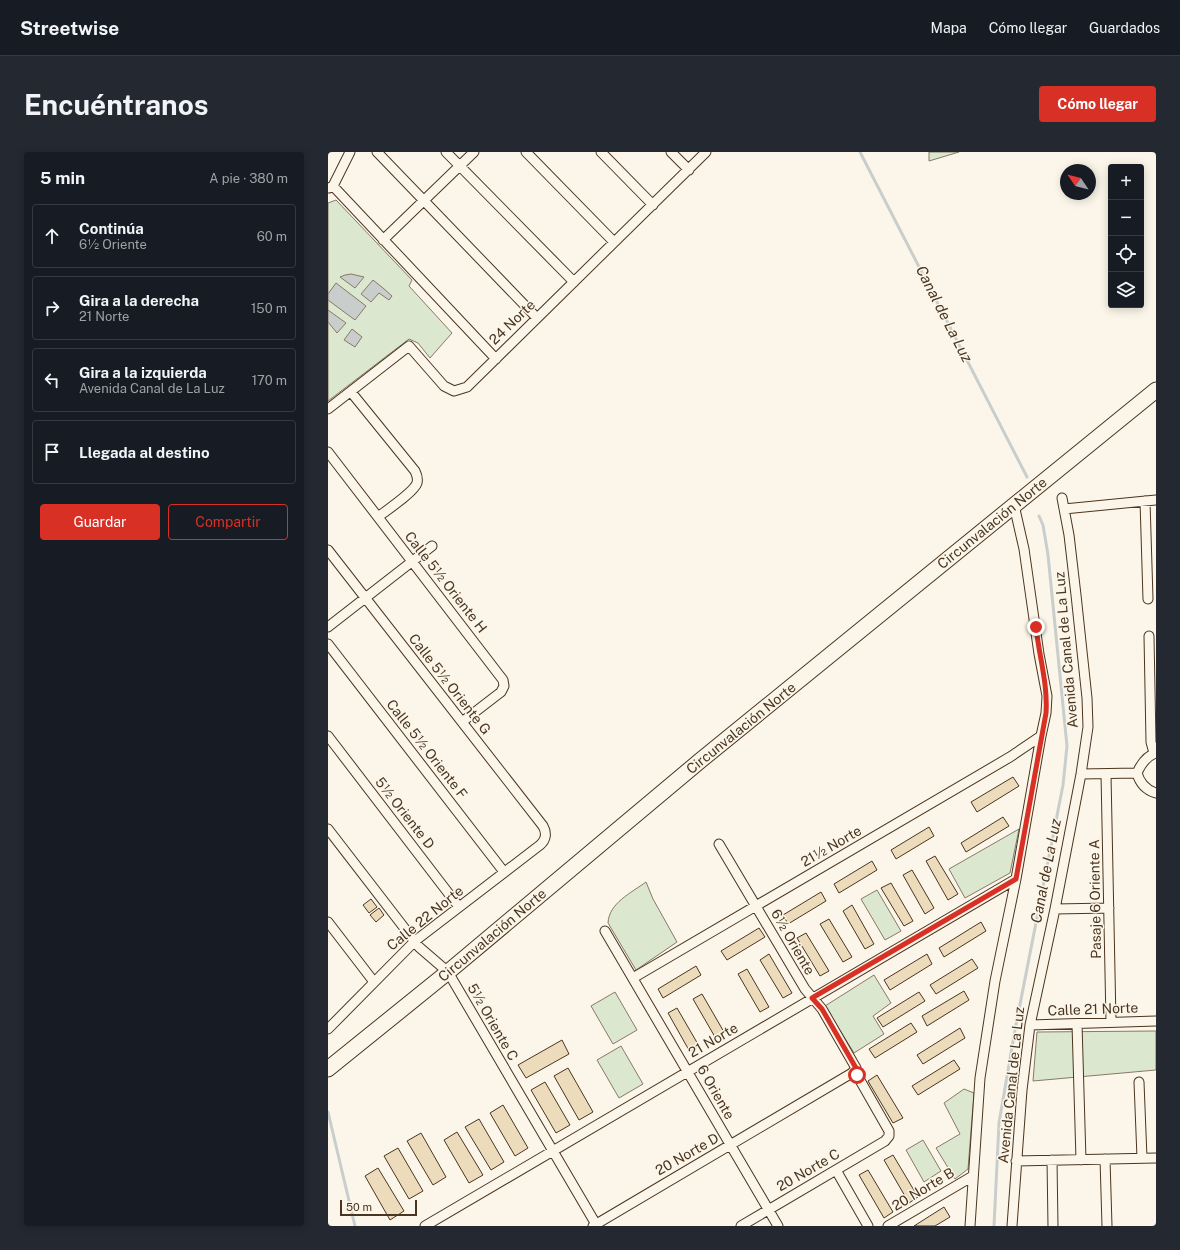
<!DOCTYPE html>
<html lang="es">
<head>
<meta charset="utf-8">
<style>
	body { margin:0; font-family:"Public Sans",sans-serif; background:#242831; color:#f1f3f6 }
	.controls { position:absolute; right:12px; top:12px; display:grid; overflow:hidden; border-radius:4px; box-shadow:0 2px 10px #0003 }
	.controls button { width:36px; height:36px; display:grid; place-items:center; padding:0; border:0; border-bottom:1px solid #363941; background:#171b24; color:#f1f3f6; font:20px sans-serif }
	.compass { position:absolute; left:732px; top:12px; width:36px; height:36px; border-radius:50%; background:#171b24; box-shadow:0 2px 10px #0003; rotate:305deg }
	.scale { position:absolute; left:12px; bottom:10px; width:77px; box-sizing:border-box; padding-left:4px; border:2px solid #4a3520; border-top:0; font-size:11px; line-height:14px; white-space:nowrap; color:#4a3520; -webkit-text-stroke:3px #fbf6e9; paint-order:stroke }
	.stop { position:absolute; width:12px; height:12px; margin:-9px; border:3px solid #d93025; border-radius:50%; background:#fff }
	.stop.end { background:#d93025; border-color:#fff; box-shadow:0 1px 4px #0008 }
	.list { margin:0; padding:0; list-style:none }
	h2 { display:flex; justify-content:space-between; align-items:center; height:52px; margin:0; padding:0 16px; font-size:17px }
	h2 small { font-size:13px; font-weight:400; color:#9ea1a6 }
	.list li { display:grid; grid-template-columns:26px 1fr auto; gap:12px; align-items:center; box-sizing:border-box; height:64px; margin:0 8px 8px; padding:0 8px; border:1px solid #363941; border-radius:4px }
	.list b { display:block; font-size:15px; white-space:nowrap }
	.list p { margin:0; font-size:13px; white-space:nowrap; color:#9ea1a6 }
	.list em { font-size:13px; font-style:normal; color:#9ea1a6 }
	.actions { display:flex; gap:8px; padding:12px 16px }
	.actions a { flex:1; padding:9px 0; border:1px solid #d93025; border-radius:4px; text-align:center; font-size:14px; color:#d93025 }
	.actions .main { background:#d93025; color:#fff }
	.icon { flex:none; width:22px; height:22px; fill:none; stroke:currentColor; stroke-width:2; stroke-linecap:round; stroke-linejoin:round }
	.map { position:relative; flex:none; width:828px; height:1074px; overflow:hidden; border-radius:4px }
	header { display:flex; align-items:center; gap:24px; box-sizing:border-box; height:56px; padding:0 20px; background:#171b24; border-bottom:1px solid #363941 }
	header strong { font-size:19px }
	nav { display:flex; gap:22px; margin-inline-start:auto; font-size:14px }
	.intro { display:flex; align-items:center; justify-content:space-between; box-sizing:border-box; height:96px; padding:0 24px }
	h1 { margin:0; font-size:28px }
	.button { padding:10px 18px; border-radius:4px; background:#d93025; color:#fff; font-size:14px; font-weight:700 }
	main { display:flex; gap:24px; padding:0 24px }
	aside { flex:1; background:#171b24; border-radius:4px; box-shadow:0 2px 10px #0003 }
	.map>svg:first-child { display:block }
	.green { fill:#dce7d0; stroke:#887966 }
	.water { fill:#c9cecd; stroke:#887966 }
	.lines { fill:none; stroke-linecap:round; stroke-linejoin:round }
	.stream { stroke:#c9cecd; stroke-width:3 }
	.building { fill:#ecdcbc; stroke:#4a3520 }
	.street-casing { stroke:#4a3520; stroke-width:11 }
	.primary-casing { stroke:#4a3520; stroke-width:17 }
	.street { stroke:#fbf6e9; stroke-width:9 }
	.primary { stroke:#fbf6e9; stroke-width:15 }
	.route { stroke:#d93025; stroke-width:5 }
	.labels { text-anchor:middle; stroke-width:3; stroke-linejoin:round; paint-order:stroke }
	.street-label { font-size:14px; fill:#4a3520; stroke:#fbf6e9 }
	.water-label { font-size:15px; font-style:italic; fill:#4a3520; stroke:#fbf6e9 }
</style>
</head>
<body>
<header>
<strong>Streetwise</strong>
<nav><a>Mapa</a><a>Cómo llegar</a><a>Guardados</a></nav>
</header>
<div class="intro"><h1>Encuéntranos</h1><a class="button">Cómo llegar</a></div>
<main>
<aside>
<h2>5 min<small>A pie · 380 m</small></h2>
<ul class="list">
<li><svg class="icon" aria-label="ahead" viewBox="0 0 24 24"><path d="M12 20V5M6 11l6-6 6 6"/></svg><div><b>Continúa</b><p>6½ Oriente</p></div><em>60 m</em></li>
<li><svg class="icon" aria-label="right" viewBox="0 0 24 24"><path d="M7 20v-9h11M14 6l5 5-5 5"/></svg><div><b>Gira a la derecha</b><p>21 Norte</p></div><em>150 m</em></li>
<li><svg class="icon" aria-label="left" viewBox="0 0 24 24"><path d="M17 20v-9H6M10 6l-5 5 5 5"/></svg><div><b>Gira a la izquierda</b><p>Avenida Canal de La Luz</p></div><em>170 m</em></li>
<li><svg class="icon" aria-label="arrive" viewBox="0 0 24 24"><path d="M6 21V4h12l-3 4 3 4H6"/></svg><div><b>Llegada al destino</b></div></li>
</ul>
<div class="actions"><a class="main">Guardar</a><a>Compartir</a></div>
</aside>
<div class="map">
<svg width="828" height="1074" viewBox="0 0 828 1074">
	<rect width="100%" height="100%" fill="#fbf6e9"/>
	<!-- green -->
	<path class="green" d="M 601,0 L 631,0 L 601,9 Z
		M 8,48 L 84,128 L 81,134 L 124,181 L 102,206 L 90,191 L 81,187 L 0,249 L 0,51 Z
		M 691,677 L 682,721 L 637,746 L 621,717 Z
		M 318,730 L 325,747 L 349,790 L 308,818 L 280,771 C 281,751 303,741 318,730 Z
		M 549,738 L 573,779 L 557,788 L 533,747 Z
		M 546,823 L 563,851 L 545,864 L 556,882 L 526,901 L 497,854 Z
		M 287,840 L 309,878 L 285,892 L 263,854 Z
		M 828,879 L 828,918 L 705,929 L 709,880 Z
		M 293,894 L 315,932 L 291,946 L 269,908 Z
		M 636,937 L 646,941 L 640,1017 L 627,1027 L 608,996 L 632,982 L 616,951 Z
		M 595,988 L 613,1019 L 596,1030 L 578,998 Z"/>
	<!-- water -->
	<path class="water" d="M 23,122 L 36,125 L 27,136 L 12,125 L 17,123 Z
		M 45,128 L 55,136 L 64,144 L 61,148 L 51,141 L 43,150 L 33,142 Z
		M 8,131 L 38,154 L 27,168 L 0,148 L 0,142 Z
		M 0,158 L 18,171 L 9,181 L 0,170 Z
		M 24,177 L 34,185 L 27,195 L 16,188 Z"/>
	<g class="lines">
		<!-- stream -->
		<path class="stream" d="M 532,0 L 699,325
			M 0,960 L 27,1074
			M 666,1074 L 671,971 L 687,878 L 735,633 L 739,594 L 720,403 L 715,373 L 711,364"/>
	</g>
	<!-- building -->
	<path class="building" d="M 685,625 L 691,634 L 649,660 L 643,650 Z
		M 675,665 L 681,674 L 638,700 L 633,691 Z
		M 601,675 L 606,684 L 568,707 L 563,698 Z
		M 607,704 L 630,742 L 620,748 L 598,709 Z
		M 544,709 L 549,718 L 511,741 L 506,732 Z
		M 584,718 L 606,756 L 597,762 L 575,723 Z
		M 563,731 L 585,769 L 576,774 L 553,736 Z
		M 493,740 L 498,749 L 460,772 L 455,763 Z
		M 43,747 L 49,755 L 41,761 L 35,753 Z
		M 524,753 L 546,792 L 537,797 L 515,759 Z
		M 51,756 L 56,763 L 48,770 L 42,763 Z
		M 501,767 L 524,805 L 515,810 L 492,772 Z
		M 653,770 L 658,779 L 616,805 L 611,796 Z
		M 431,776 L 437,785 L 399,808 L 393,799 Z
		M 478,781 L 501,819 L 492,824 L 469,786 Z
		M 441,802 L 464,841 L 455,846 L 432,808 Z
		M 599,802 L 604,812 L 562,838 L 556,828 Z
		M 644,807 L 650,816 L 608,842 L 602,833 Z
		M 368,814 L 373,823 L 335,846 L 330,837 Z
		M 419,817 L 441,855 L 432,860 L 410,822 Z
		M 636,839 L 641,848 L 599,874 L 594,864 Z
		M 591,840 L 597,849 L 555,875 L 549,866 Z
		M 374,842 L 396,880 L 387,885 L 365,847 Z
		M 349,856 L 371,894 L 362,900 L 340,861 Z
		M 583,871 L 589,880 L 547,906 L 541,897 Z
		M 632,876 L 637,886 L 595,912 L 589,903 Z
		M 234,888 L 241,902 L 198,926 L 190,913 Z
		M 626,908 L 632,917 L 590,943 L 584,934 Z
		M 240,916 L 265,960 L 251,968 L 226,924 Z
		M 549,923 L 575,966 L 565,971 L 540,929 Z
		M 217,930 L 242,973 L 228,981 L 203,938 Z
		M 175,953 L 200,996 L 187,1004 L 162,961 Z
		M 151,967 L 176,1010 L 163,1018 L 137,975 Z
		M 129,980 L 155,1023 L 141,1031 L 116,988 Z
		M 93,981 L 118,1025 L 105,1033 L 79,989 Z
		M 70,996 L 95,1039 L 81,1047 L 56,1004 Z
		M 565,1003 L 590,1045 L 581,1051 L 556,1008 Z
		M 50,1016 L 76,1059 L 62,1068 L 37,1024 Z
		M 540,1018 L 565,1060 L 556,1066 L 531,1023 Z
		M 616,1055 L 622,1065 L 607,1074 L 586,1074 Z"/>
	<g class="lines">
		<defs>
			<path id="street" d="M 49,0 L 209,166
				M 118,0 L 246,130
				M 198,0 L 286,90
				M 273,0 L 325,53
				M 343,0 L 361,18
				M 5,34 L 168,207
				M 1,36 L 5,34 L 22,0
				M 55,88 L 146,0
				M 23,240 L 87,319 C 89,323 90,327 89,331 C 86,340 59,358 50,365
				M 0,257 L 81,194 L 116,234 L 126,239 L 139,235 L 378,0
				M 0,300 L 175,528 L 176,534 L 173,540 L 134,570
				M 817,349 L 820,447
				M 736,357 L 828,348
				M 0,398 L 215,674 C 219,681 218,688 212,693 L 87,789 L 0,877
				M 0,475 L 104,394
				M 821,484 L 823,590 L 826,601
				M 0,492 L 176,720
				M 0,584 L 131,755
				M 828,601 C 818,604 813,612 809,621 C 812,632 818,638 828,641
				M 753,622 L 809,621
				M 778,622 L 783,870
				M 0,677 L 91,795 L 120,820 L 269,1074
				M 391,692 L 477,837 L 494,857 L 528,916 L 529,923 L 561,979 L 561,984 L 557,989 L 413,1074
				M 727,757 L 781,756
				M 0,770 L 46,830
				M 277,779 L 450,1074
				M 305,826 L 682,605 L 713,584
				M 749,872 L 753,1008
				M 702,873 L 828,869
				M 811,930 L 814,1006
				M 777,1007 L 779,1074
				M 724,1008 L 725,1074
				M 688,1009 L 828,1006
				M 508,1018 L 540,1074
				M 97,1074 L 688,727
				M 265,1074 L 524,921 L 528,916
				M 560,1074 L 645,1024
				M 642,1074 L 652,926 L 667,829 L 688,727 L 713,584 L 718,561 L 719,544 L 711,502 L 696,397 L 686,353
				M 684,1074 L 694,938 L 702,873 L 727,757 L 753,622 L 760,575 L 759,546 L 748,443 L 741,383 L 734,346"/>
			<path id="primary" d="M 0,917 L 120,820 L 373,608 L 828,238"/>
		</defs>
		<!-- street casing -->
		<use href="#street" class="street-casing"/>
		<!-- primary casing -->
		<use href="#primary" class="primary-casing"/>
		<!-- street -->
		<use href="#street" class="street"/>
		<!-- primary -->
		<use href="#primary" class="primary"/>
	</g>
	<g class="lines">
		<!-- route -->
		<path class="route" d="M 529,923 L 528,916 L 494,857 L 484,846 L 688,727 L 718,561 C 720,532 711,504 708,475"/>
	</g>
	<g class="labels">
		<!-- street labels -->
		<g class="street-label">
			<text transform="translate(184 170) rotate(-44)" y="5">24 Norte</text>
			<text transform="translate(664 371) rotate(-39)" y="5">Circunvalación Norte</text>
			<text transform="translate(118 430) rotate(52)" y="5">Calle 5½ Oriente H</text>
			<text transform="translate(738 498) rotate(-95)" y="5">Avenida Canal de La Luz</text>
			<text transform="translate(122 532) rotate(52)" y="5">Calle 5½ Oriente G</text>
			<text transform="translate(413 576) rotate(-39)" y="5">Circunvalación Norte</text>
			<text transform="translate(99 597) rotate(52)" y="5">Calle 5½ Oriente F</text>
			<text transform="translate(77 661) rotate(52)" y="5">5½ Oriente D</text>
			<text transform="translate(503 694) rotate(-30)" y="5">21½ Norte</text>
			<text transform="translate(767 747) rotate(-91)" y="5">Pasaje 6 Oriente A</text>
			<text transform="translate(97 766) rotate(-39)" y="5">Calle 22 Norte</text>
			<text transform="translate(164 783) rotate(-40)" y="5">Circunvalación Norte</text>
			<text transform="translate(465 790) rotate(60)" y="5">6½ Oriente</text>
			<text transform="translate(765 857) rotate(-2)" y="5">Calle 21 Norte</text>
			<text transform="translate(165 870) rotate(60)" y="5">5½ Oriente C</text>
			<text transform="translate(385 888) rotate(-30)" y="5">21 Norte</text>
			<text transform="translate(683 933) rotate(-84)" y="5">Avenida Canal de La Luz</text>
			<text transform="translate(388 940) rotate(60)" y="5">6 Oriente</text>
			<text transform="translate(359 1002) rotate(-30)" y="5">20 Norte D</text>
			<text transform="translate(480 1018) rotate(-30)" y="5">20 Norte C</text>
			<text transform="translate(595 1037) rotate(-31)" y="5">20 Norte B</text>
		</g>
		<!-- water labels -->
		<g class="water-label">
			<text transform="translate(616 162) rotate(63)" y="5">Canal de La Luz</text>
			<text transform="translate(718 719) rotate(-79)" y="5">Canal de La Luz</text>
		</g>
	</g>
</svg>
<div class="controls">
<button>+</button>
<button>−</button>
<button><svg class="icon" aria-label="locate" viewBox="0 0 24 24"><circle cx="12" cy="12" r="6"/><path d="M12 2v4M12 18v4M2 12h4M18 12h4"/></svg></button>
<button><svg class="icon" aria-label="layers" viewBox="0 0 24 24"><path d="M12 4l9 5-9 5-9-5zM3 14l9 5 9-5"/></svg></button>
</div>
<svg class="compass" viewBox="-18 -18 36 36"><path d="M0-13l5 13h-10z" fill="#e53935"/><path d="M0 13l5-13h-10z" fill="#9ea1a6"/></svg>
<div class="scale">50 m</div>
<div class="stop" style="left:529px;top:923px"></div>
<div class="stop end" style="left:708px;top:475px"></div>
</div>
</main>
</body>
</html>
